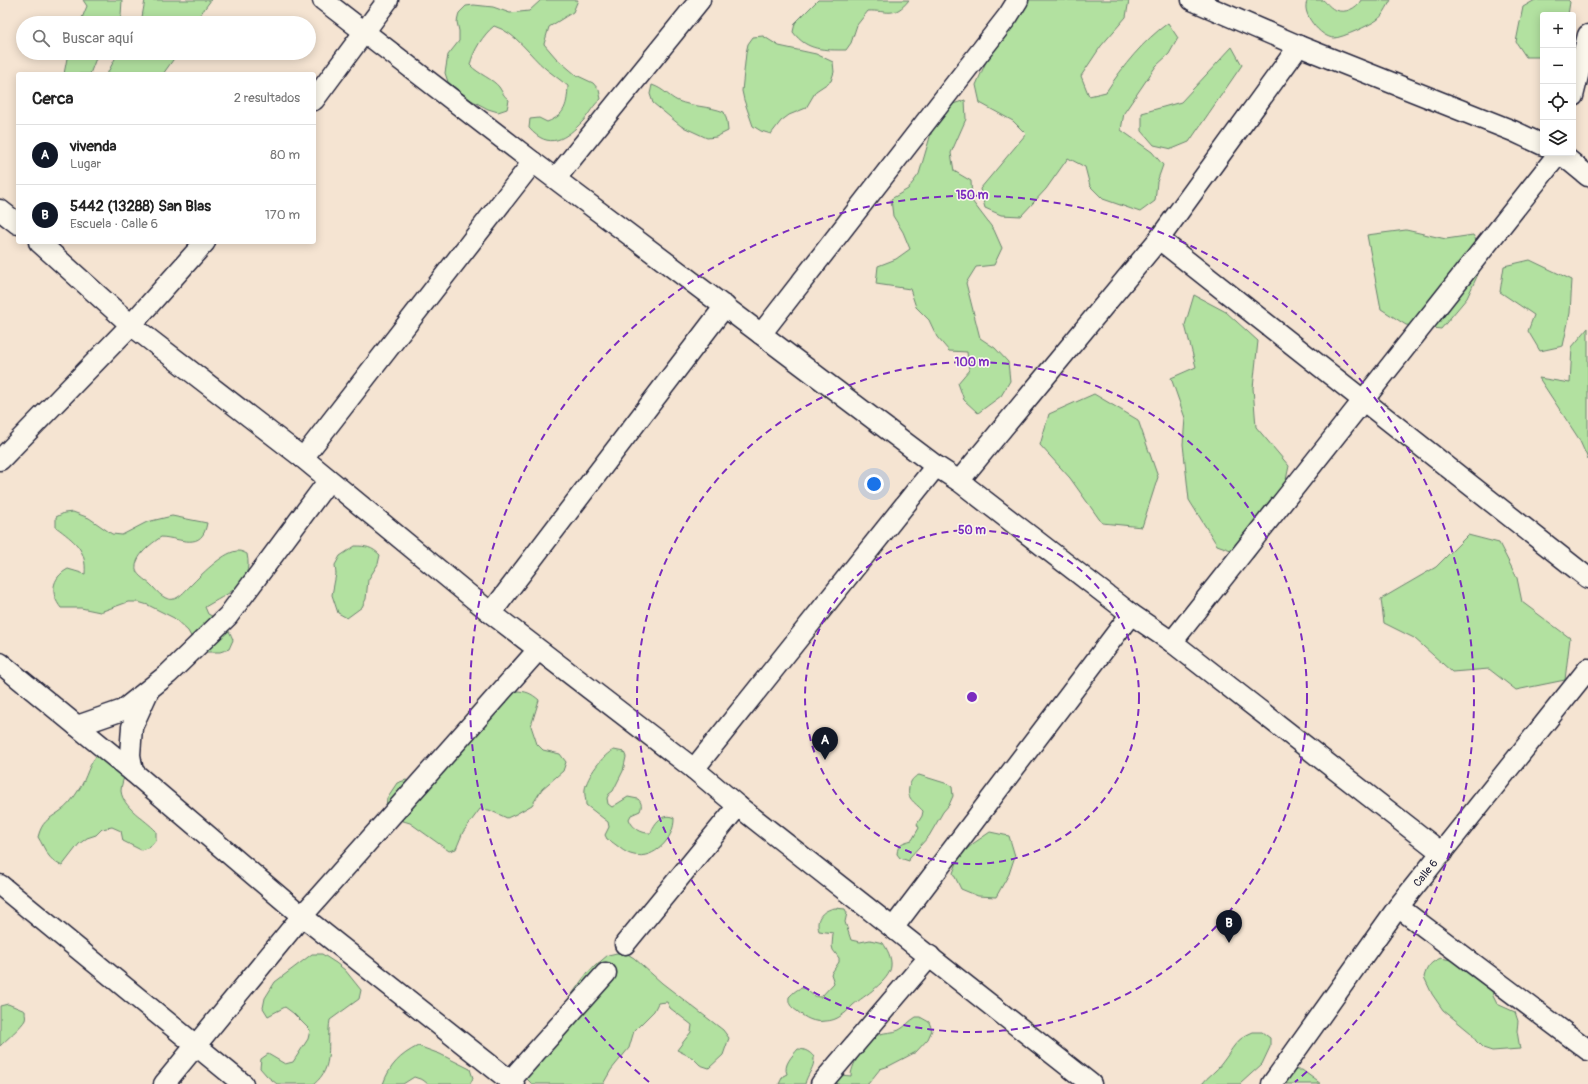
<!DOCTYPE html>
<html lang="es">
<head>
<meta charset="utf-8">
<style>
	body { margin:0; font-family:Pangolin,sans-serif; background:#f2f2f2; color:#222 }
	.controls { position:absolute; right:12px; top:12px; display:grid; overflow:hidden; border-radius:4px; box-shadow:0 2px 10px #0003 }
	.controls button { width:36px; height:36px; display:grid; place-items:center; padding:0; border:0; border-bottom:1px solid #e0e0e0; background:#fff; color:#222; font:20px sans-serif }
	.you { position:absolute; left:874px; top:484px; width:14px; height:14px; margin:-10px; border:3px solid #fff; border-radius:50%; background:#1a73e8; box-shadow:0 0 0 6px #1a73e833 }
	.badge { display:grid; place-items:center; width:26px; height:26px; border-radius:50%; background:#111827; color:#fff; font-size:13px; font-weight:700 }
	.pin { position:absolute; translate:-50% -33px; filter:drop-shadow(0 1px 2px #0008) }
	.pin::after { content:''; position:absolute; top:21px; width:14px; height:12px; background:inherit; clip-path:polygon(0 0,100% 0,50% 100%) }
	.list { margin:0; padding:0; list-style:none }
	h2 { display:flex; justify-content:space-between; align-items:center; height:52px; margin:0; padding:0 16px; font-size:17px }
	h2 small { font-size:13px; font-weight:400; color:#767676 }
	.list li { display:grid; grid-template-columns:26px 1fr auto; gap:12px; align-items:center; box-sizing:border-box; height:60px; padding:0 16px; border-top:1px solid #e0e0e0 }
	.list b { display:block; font-size:15px; white-space:nowrap }
	.list p { margin:0; font-size:13px; white-space:nowrap; color:#767676 }
	.list em { font-size:13px; font-style:normal; color:#767676 }
	.icon { flex:none; width:22px; height:22px; fill:none; stroke:currentColor; stroke-width:2; stroke-linecap:round; stroke-linejoin:round }
	.map { position:relative; flex:none; width:1588px; height:1084px; overflow:hidden }
	.search { position:absolute; background:#fff; box-shadow:0 2px 10px #0003; left:16px; top:16px; width:300px; height:44px; display:flex; align-items:center; gap:10px; box-sizing:border-box; padding:0 14px; border-radius:22px; color:#767676; font-size:15px }
	.panel { position:absolute; background:#fff; box-shadow:0 2px 10px #0003; left:16px; top:72px; width:300px; height:172px; border-radius:4px }
	.map>svg:first-child { display:block }
	.green { fill:#b2e1a0; stroke:#6a826e }
	.lines { fill:none; stroke-linecap:round; stroke-linejoin:round }
	.minor-casing { stroke:#22223b; stroke-width:23 }
	.minor { stroke:#fbf7ec; stroke-width:20 }
	.ring { fill:none; stroke:#7b2cbf; stroke-width:2; stroke-dasharray:7 5 }
	.labels { text-anchor:middle; stroke-width:3; stroke-linejoin:round; paint-order:stroke }
	.street-label { font-size:11px; fill:#22223b; stroke:#fbf7ec }
	.centre { fill:#7b2cbf; stroke:#fbf7ec; stroke-width:2 }
	.ring-label { font-size:12px; text-anchor:middle; font-weight:bold; fill:#7b2cbf; stroke:#fbf7ec; stroke-width:3; stroke-linejoin:round; paint-order:stroke }
</style>
</head>
<body>
<div class="map">
<svg width="1588" height="1084" viewBox="0 0 1588 1084">
	<rect width="100%" height="100%" fill="#f5e4d2"/>
	<filter id="ink" filterUnits="userSpaceOnUse"><feTurbulence type="fractalNoise" baseFrequency=".025" numOctaves="2"/><feDisplacementMap in="SourceGraphic" scale="8" xChannelSelector="R" yChannelSelector="G"/><feConvolveMatrix kernelMatrix="1 2 1 2 8 2 1 2 1" color-interpolation-filters="sRGB"/></filter>
	<g filter="url(#ink)">
		<!-- green -->
		<path class="green" d="M 83,0 L 122,0 L 121,16 L 118,23 L 80,23 L 87,6 Z
			M 145,0 L 211,0 L 194,23 L 139,23 L 142,17 Z
			M 541,0 L 578,0 L 573,12 L 549,27 L 544,44 L 556,58 L 576,75 L 593,83 L 599,90 L 601,99 C 593,105 590,113 583,121 C 566,139 549,151 529,128 L 530,119 L 539,118 L 547,122 C 566,115 567,104 568,86 C 561,80 553,75 546,69 C 529,55 517,33 494,26 C 483,35 473,51 470,65 C 478,74 493,79 499,87 C 503,93 503,95 509,100 L 507,109 L 498,112 L 488,109 L 471,100 L 448,82 L 445,73 L 448,55 L 459,41 L 459,31 L 457,22 L 459,13 L 466,6 L 474,5 L 493,7 L 510,13 L 529,11 Z
			M 818,0 L 909,0 C 894,19 887,10 868,11 L 857,25 L 851,43 L 846,50 C 824,50 807,51 793,32 L 795,23 Z
			M 1026,0 L 1129,0 L 1126,17 L 1101,46 L 1081,76 L 1089,96 L 1106,92 C 1123,66 1143,41 1168,23 L 1178,38 L 1169,54 L 1156,66 L 1124,113 L 1121,130 L 1152,152 L 1163,165 L 1157,182 L 1155,201 L 1140,212 L 1103,199 L 1090,186 L 1085,167 L 1068,158 L 1046,189 L 1021,216 L 1001,215 L 985,208 L 980,189 L 1026,134 L 1013,121 L 980,103 L 976,85 L 991,50 Z
			M 1308,0 L 1323,0 C 1327,3 1331,9 1336,10 C 1345,14 1357,8 1361,0 L 1391,0 C 1387,7 1383,16 1377,20 C 1370,25 1342,38 1334,38 C 1321,38 1299,12 1308,0 Z
			M 1535,0 L 1568,0 L 1570,2 L 1568,15 L 1543,15 L 1543,57 L 1526,57 L 1516,42 L 1523,7 Z
			M 763,36 L 779,46 L 816,54 L 833,62 L 834,72 L 831,81 L 816,91 L 806,108 L 789,115 L 781,121 L 771,134 L 761,131 L 753,126 L 744,100 L 742,91 L 746,53 L 748,44 L 753,37 Z
			M 1232,47 L 1242,65 L 1189,142 L 1172,149 L 1154,145 L 1142,131 L 1142,113 L 1181,102 Z
			M 68,53 L 98,53 L 90,74 L 64,74 Z
			M 118,53 L 176,53 L 173,60 L 163,74 L 107,74 Z
			M 652,85 C 664,89 669,97 678,101 C 693,107 709,106 724,112 L 727,121 L 728,131 L 716,137 L 707,138 L 681,126 L 653,103 L 650,94 Z
			M 965,100 L 966,119 L 951,153 L 954,171 L 971,181 L 972,201 L 994,230 L 1002,248 L 994,265 L 976,267 L 966,283 L 980,338 L 995,348 L 1008,362 L 1010,381 L 1001,396 L 978,413 L 964,400 L 958,383 L 969,370 L 967,352 L 949,351 L 937,337 L 929,320 L 916,307 L 910,289 L 876,284 L 878,266 L 896,259 L 910,249 L 903,232 L 893,216 L 891,199 L 908,189 L 919,174 L 935,120 L 947,106 Z
			M 1406,230 L 1446,239 L 1473,235 L 1486,257 L 1467,298 L 1441,329 L 1406,325 L 1381,309 L 1367,235 Z
			M 1530,260 L 1572,280 L 1570,313 L 1563,346 L 1540,351 L 1528,331 L 1534,315 L 1500,292 L 1504,266 Z
			M 1194,295 L 1226,312 L 1258,341 L 1253,388 L 1256,427 L 1289,466 L 1276,526 L 1253,558 L 1217,545 L 1189,500 L 1183,444 L 1185,418 L 1171,378 L 1196,367 L 1185,325 Z
			M 1588,328 L 1588,459 L 1579,439 L 1539,378 L 1570,383 L 1572,347 Z
			M 1094,394 L 1138,420 L 1158,477 L 1142,527 L 1102,523 L 1070,478 L 1040,445 L 1049,414 Z
			M 73,512 L 89,518 L 112,534 L 122,535 L 147,522 L 172,516 L 207,523 C 202,552 181,538 161,537 C 151,544 134,556 136,570 C 138,577 148,581 153,587 C 172,609 178,598 194,582 C 203,573 226,550 239,551 C 241,551 245,553 247,554 C 254,585 226,594 205,607 L 208,614 C 220,620 229,627 233,640 L 229,649 L 220,652 L 207,652 L 193,640 L 188,631 L 174,618 L 148,605 L 138,602 L 128,602 L 100,612 L 81,608 L 61,608 C 50,594 51,578 68,569 L 85,574 C 87,549 74,541 56,527 L 56,517 L 64,513 Z
			M 1468,535 L 1499,543 L 1517,578 L 1522,602 L 1570,638 L 1565,680 L 1516,690 L 1489,669 L 1452,672 L 1414,638 L 1384,623 L 1381,599 L 1436,567 Z
			M 355,546 C 366,546 372,547 380,555 L 378,564 L 368,580 L 366,599 L 362,607 L 347,618 L 338,613 L 332,595 L 336,574 L 335,565 L 340,556 Z
			M 515,691 C 526,691 531,693 539,700 L 531,726 L 537,744 L 543,750 L 560,754 L 566,762 L 563,771 L 542,789 L 532,805 L 516,814 L 507,818 L 489,810 L 480,809 L 463,832 L 456,849 L 449,851 L 410,823 L 400,820 L 386,807 L 387,798 L 397,783 L 406,780 L 414,783 L 507,696 Z
			M 614,750 L 624,752 L 626,757 L 623,771 L 613,791 L 609,794 L 607,798 L 608,804 L 612,807 L 628,797 L 638,799 C 642,803 642,806 640,811 L 631,815 L 629,819 C 632,828 642,834 651,833 C 654,823 663,812 674,818 C 675,838 654,860 634,855 C 623,853 617,844 607,839 L 605,835 L 609,827 L 608,822 L 586,805 C 586,799 584,794 585,789 C 587,777 603,754 614,750 Z
			M 101,751 L 126,772 C 124,777 121,785 121,791 C 123,808 145,819 156,831 L 156,840 L 150,847 L 141,850 L 123,841 L 121,831 L 112,827 L 102,829 L 96,835 L 87,838 L 79,844 L 62,866 C 47,859 46,850 38,837 C 42,822 47,820 59,812 C 67,807 73,799 78,791 C 88,777 87,764 101,751 Z
			M 919,775 L 948,784 L 952,787 L 953,796 L 949,805 L 943,812 L 929,836 L 910,857 L 909,861 L 900,858 L 897,854 C 898,843 902,843 912,840 L 919,828 L 917,824 L 922,816 L 923,811 C 914,801 905,799 910,784 C 912,779 914,777 919,775 Z
			M 990,832 L 1009,836 L 1015,856 L 1009,874 L 996,897 L 978,896 L 961,889 L 953,873 L 960,855 L 974,843 Z
			M 835,908 L 845,909 L 847,913 L 845,922 L 851,940 L 860,942 L 870,940 L 883,943 C 887,949 892,958 891,966 C 890,981 864,996 853,1005 C 850,1008 846,1013 842,1015 C 837,1019 831,1021 825,1021 C 814,1023 805,1018 797,1011 C 791,1007 788,1004 789,997 C 808,977 805,997 821,997 L 834,983 L 831,974 L 839,962 L 839,958 L 833,950 L 832,946 L 833,933 L 819,931 C 815,918 823,910 835,908 Z
			M 617,953 L 626,953 L 634,958 L 662,983 L 723,1030 L 729,1038 L 723,1055 L 709,1068 L 700,1065 L 693,1058 L 677,1050 L 691,1032 L 692,1025 L 670,1008 L 667,1002 L 658,1003 L 654,1011 L 634,1031 L 629,1048 L 611,1070 L 603,1084 L 532,1084 L 526,1078 L 561,1010 L 582,980 L 588,972 L 608,955 Z
			M 312,954 L 322,954 L 336,963 L 345,970 L 361,990 L 359,999 L 330,1020 C 326,1044 335,1067 314,1084 L 277,1084 L 267,1076 L 260,1068 L 261,1059 L 268,1054 L 285,1064 L 293,1062 L 308,1039 L 310,1030 L 293,1013 L 285,1007 L 268,1016 L 263,1008 L 265,998 L 275,982 Z
			M 1441,958 L 1451,960 L 1460,965 L 1467,972 L 1476,975 L 1491,986 L 1493,996 L 1497,1004 L 1515,1012 L 1518,1021 L 1517,1031 L 1520,1049 L 1492,1051 L 1483,1048 L 1476,1041 L 1471,1033 L 1443,1010 L 1432,994 L 1424,977 C 1427,966 1431,962 1441,958 Z
			M 8,1004 L 25,1011 C 25,1014 26,1018 25,1020 C 23,1025 5,1041 0,1046 L 0,1006 Z
			M 916,1017 L 920,1017 L 929,1022 L 932,1030 L 928,1039 L 916,1052 L 889,1066 L 880,1069 L 868,1084 L 829,1084 L 840,1075 L 851,1076 C 851,1063 868,1039 880,1034 C 886,1032 893,1033 899,1030 C 905,1027 909,1021 916,1017 Z
			M 1253,1032 L 1262,1032 L 1270,1038 L 1270,1047 L 1262,1064 L 1240,1084 L 1202,1084 C 1208,1076 1217,1071 1222,1063 C 1233,1049 1235,1039 1253,1032 Z
			M 418,1046 L 440,1054 L 470,1069 L 473,1078 L 470,1084 L 428,1084 L 423,1080 L 414,1077 L 403,1084 L 383,1084 C 390,1065 400,1055 418,1046 Z
			M 798,1049 C 805,1049 810,1052 814,1057 C 815,1068 807,1074 805,1084 L 779,1084 L 783,1076 L 787,1074 C 783,1065 792,1056 798,1049 Z
			M 1292,1070 L 1302,1070 L 1321,1084 L 1282,1084 Z"/>
		<g class="lines">
			<defs>
				<g id="minor">
					<path d="M 323,0 L 533,162 L 936,466 L 959,481 L 1131,614 L 1172,642 L 1442,853"/>
					<path d="M 1192,0 L 1299,46 L 1513,131 L 1543,145"/>
					<path d="M 1573,96 L 1588,35"/>
					<path d="M 314,100 L 388,0"/>
					<path d="M 1560,153 L 1588,176"/>
					<path d="M 556,178 L 700,0"/>
					<path d="M 0,210 L 18,224"/>
					<path d="M 1159,239 L 1588,578"/>
					<path d="M 39,242 L 131,325 L 303,458 L 491,613 L 694,769 L 738,806 L 1091,1084"/>
					<path d="M 761,334 L 1008,16 L 1018,0"/>
					<path d="M 303,458 L 533,162"/>
					<path d="M 0,460 L 131,325 L 205,242"/>
					<path d="M 959,481 L 1159,239 L 1299,46"/>
					<path d="M 491,613 L 725,306"/>
					<path d="M 1172,642 L 1559,153"/>
					<path d="M 0,663 L 133,772 L 302,916 L 514,1084"/>
					<path d="M 77,726 L 123,710 L 168,674 L 228,616 L 329,480"/>
					<path d="M 694,769 L 936,466"/>
					<path d="M 133,772 L 130,755 L 132,727 L 148,692"/>
					<path d="M 0,885 L 243,1084"/>
					<path d="M 1398,907 L 1588,1050"/>
					<path d="M 893,928 L 1131,614"/>
					<path d="M 625,944 L 738,806"/>
					<path d="M 510,1081 L 606,973"/>
					<path d="M 164,1084 L 302,916 L 538,650"/>
					<path d="M 821,1084 L 930,956"/>
					<path id="s1" d="M 1272,1084 L 1398,907 L 1588,669"/>
				</g>
			</defs>
			<!-- minor casing -->
			<use href="#minor" class="minor-casing"/>
			<!-- minor -->
			<use href="#minor" class="minor"/>
		</g>
	</g>
	<!-- distance rings -->
	<g class="ring">
		<circle cx="972" cy="697" r="167"/>
		<circle cx="972" cy="697" r="335"/>
		<path d="M649 1082A502 502 0 1 1 1295 1082"/>
	</g>
	<g class="labels">
		<!-- street labels -->
		<g class="street-label">
			<text dy="4" stroke="none"><textPath href="#s1" startOffset="261">Calle 6</textPath></text>
		</g>
	</g>
	<circle cx="972" cy="697" r="6" class="centre"/>
	<g class="ring-label">
		<text x="972" y="199">150 m</text>
		<text x="972" y="366">100 m</text>
		<text x="972" y="534">50 m</text>
	</g>
</svg>
<div class="controls">
<button>+</button>
<button>−</button>
<button><svg class="icon" aria-label="locate" viewBox="0 0 24 24"><circle cx="12" cy="12" r="6"/><path d="M12 2v4M12 18v4M2 12h4M18 12h4"/></svg></button>
<button><svg class="icon" aria-label="layers" viewBox="0 0 24 24"><path d="M12 4l9 5-9 5-9-5zM3 14l9 5 9-5"/></svg></button>
</div>
<div class="you"></div>
<div class="pin badge" style="left:825px;top:760px">A</div>
<div class="pin badge" style="left:1229px;top:943px">B</div>
<div class="search"><svg class="icon" aria-label="search" viewBox="0 0 24 24"><circle cx="10" cy="10" r="6"/><path d="M15 15l6 6"/></svg>Buscar aquí</div>
<section class="panel">
<h2>Cerca<small>2 resultados</small></h2>
<ul class="list">
<li><span class="badge">A</span><div><b>vivenda</b><p>Lugar</p></div><em>80 m</em></li>
<li><span class="badge">B</span><div><b>5442 (13288) San Blas</b><p>Escuela · Calle 6</p></div><em>170 m</em></li>
</ul>
</section>
</div>
</body>
</html>
